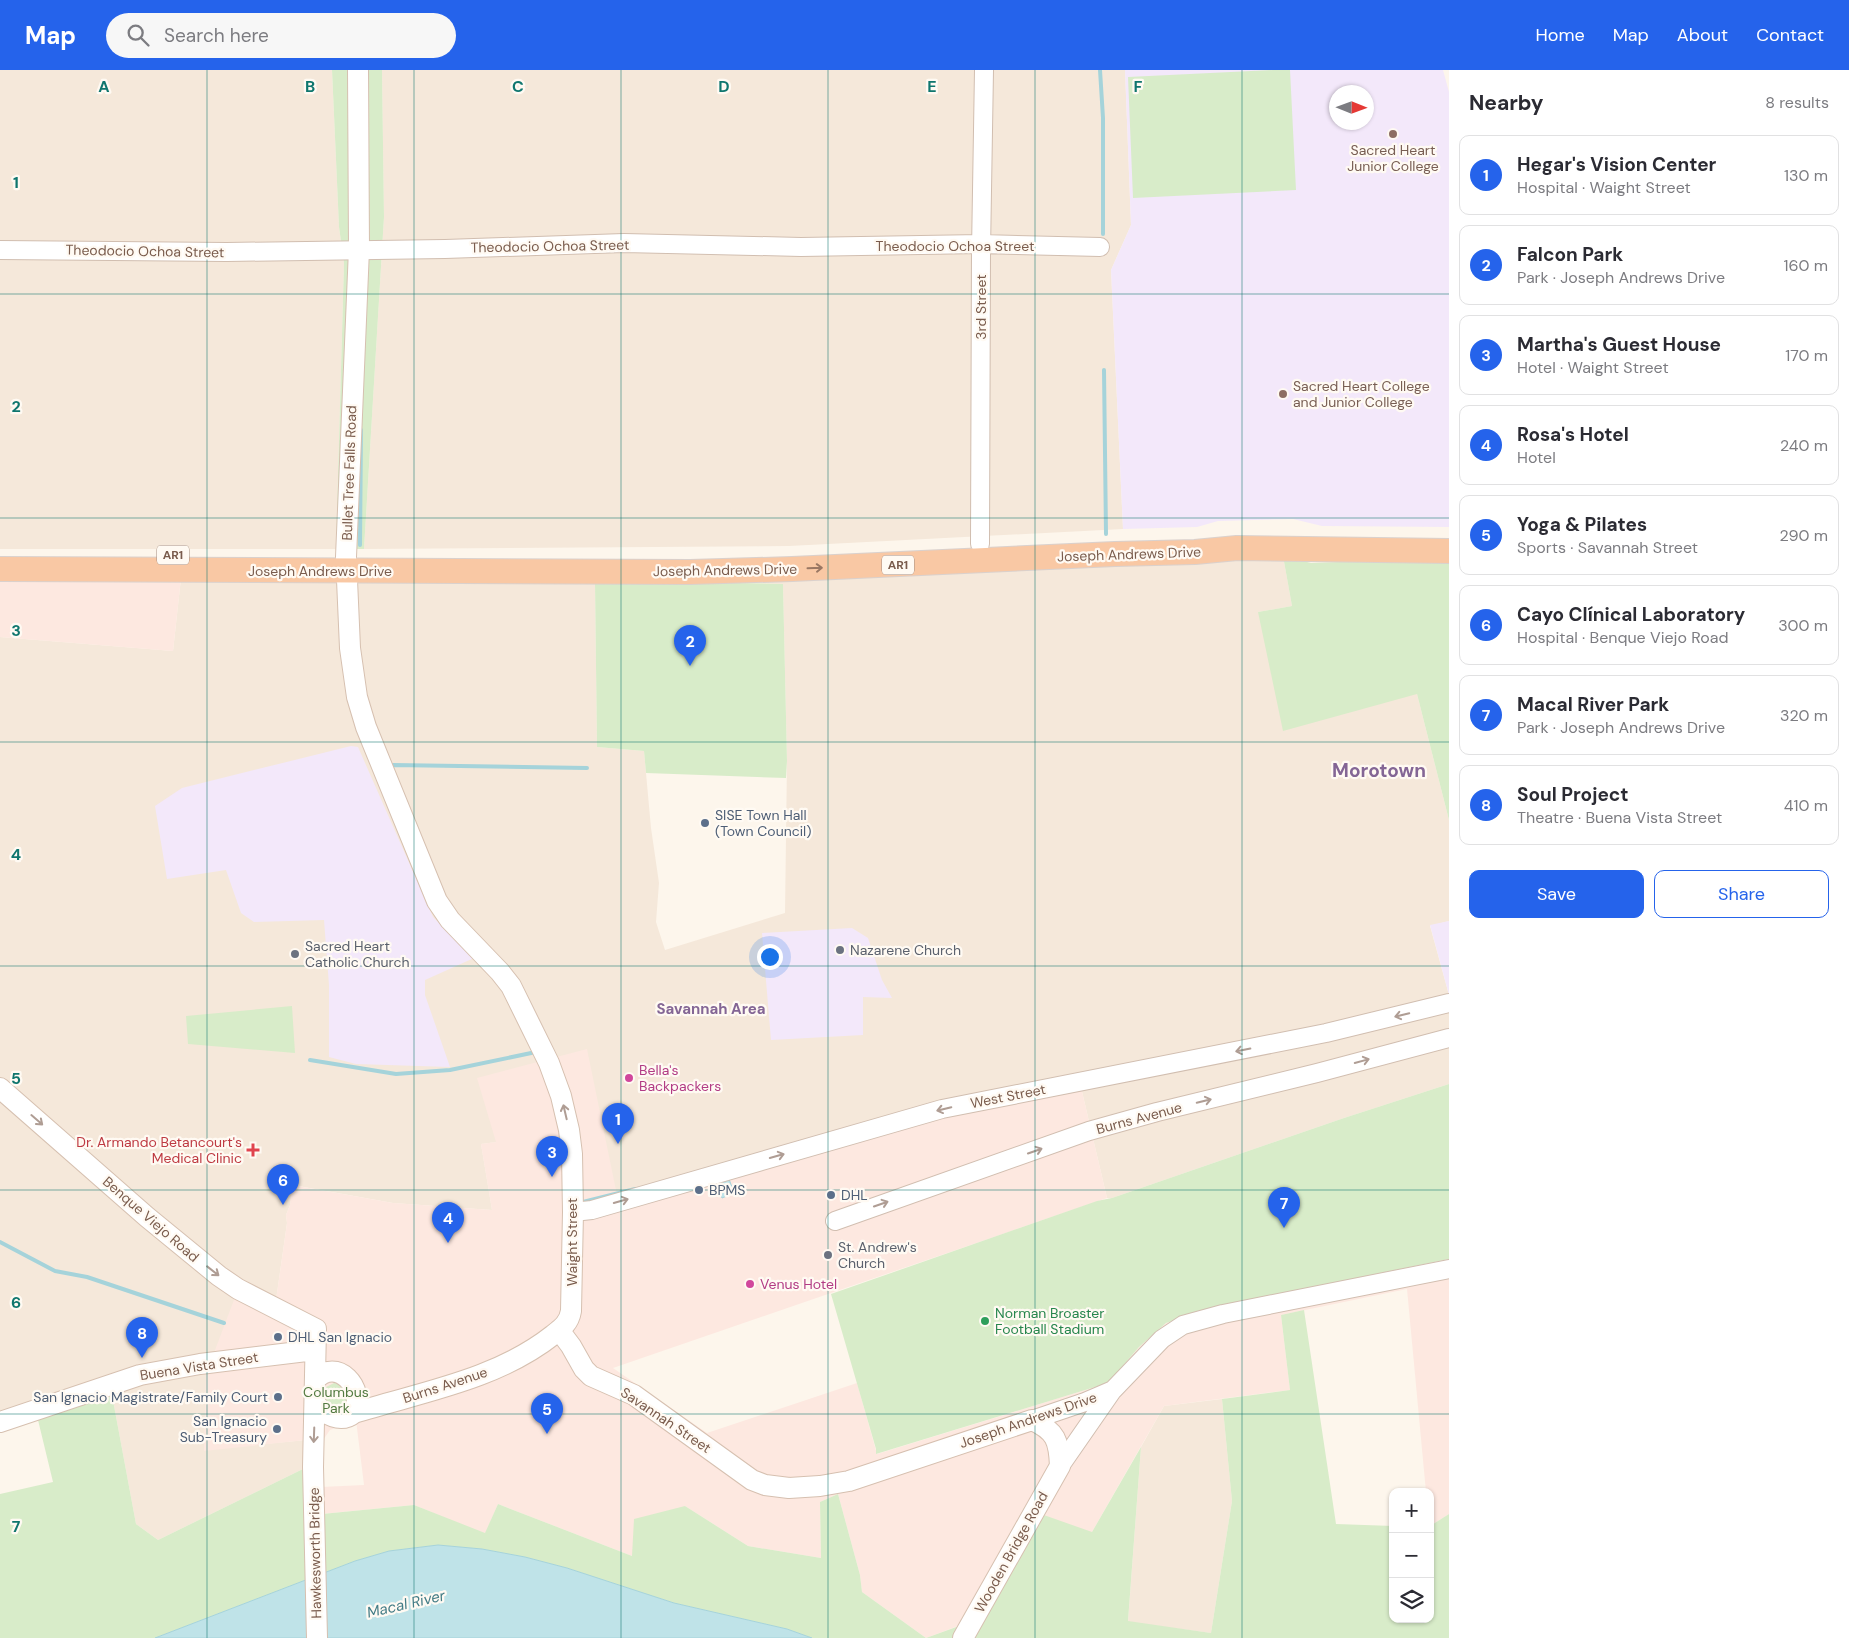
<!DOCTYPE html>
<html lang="en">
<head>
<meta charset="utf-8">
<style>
	body { margin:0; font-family:"DM Sans",sans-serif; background:#f7f7f7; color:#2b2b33 }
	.controls { position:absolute; right:15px; bottom:15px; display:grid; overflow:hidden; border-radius:10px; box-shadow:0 1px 4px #0004 }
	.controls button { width:45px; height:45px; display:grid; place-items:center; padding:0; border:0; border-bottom:1px solid #e1e1e2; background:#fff; color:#2b2b33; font:25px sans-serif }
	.compass { position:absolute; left:1329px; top:15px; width:45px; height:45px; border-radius:50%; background:#fff; box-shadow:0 1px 4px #0004; rotate:91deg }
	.you { position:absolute; left:769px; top:886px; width:18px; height:18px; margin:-12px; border:4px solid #fff; border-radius:50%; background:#1a73e8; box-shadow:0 0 0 8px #1a73e833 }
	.badge { display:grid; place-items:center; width:32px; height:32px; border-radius:50%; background:#2563eb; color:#fff; font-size:16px; font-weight:700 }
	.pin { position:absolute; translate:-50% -41px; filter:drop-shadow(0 1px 2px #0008) }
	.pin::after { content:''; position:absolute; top:26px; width:18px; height:15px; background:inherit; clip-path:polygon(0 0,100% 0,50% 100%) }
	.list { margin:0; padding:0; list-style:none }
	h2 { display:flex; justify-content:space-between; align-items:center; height:65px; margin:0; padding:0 20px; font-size:21px }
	h2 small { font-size:16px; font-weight:400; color:#7c7c81 }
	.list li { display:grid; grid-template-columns:32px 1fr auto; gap:15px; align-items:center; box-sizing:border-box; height:80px; margin:0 10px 10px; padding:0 10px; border:1px solid #e1e1e2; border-radius:10px }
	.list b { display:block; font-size:19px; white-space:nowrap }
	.list p { margin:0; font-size:16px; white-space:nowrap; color:#7c7c81 }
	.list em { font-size:16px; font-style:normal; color:#7c7c81 }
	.actions { display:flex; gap:10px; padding:15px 20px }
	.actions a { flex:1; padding:11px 0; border:1px solid #2563eb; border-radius:10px; text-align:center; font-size:18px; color:#2563eb }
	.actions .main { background:#2563eb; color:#fff }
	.icon { flex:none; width:28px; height:28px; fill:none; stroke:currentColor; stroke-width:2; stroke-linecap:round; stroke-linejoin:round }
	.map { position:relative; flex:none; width:1449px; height:1568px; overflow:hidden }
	header { display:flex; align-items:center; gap:30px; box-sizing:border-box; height:70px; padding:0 25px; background:#2563eb; color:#fff }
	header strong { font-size:24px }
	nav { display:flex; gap:28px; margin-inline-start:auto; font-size:18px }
	.search { width:350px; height:45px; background:#f7f7f7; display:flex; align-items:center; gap:12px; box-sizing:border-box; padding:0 18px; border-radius:28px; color:#7c7c81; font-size:19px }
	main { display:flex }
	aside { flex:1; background:#fff }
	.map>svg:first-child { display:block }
	.residential { fill:#f5e8da }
	.commercial { fill:#fde8e0 }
	.education { fill:#f3e8fa; fill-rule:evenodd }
	.green { fill:#d8ecc9 }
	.water { fill:#bfe3e8; stroke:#a5d3da }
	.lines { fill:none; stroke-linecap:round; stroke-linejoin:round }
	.stream { stroke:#a5d3da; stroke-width:4 }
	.tertiary-casing { stroke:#d1beb0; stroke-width:20 }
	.secondary-casing { stroke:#d6c0b0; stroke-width:22 }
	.trunk-casing { stroke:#dad1cd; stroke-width:26 }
	.tertiary { stroke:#fff; stroke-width:18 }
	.secondary { stroke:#fff; stroke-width:20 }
	.trunk { stroke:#f9c8a4; stroke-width:24 }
	.oneway { stroke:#9a7763 }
	.oneway2 { stroke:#af9d94 }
	.grid { fill:none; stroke:#0f766e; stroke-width:1; stroke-opacity:0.55 }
	.education-dot { fill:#8d6e63; stroke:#fffaf3; stroke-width:2 }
	.service-dot { fill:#5c6f8a; stroke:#fffaf3; stroke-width:2 }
	.worship-dot { fill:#6b7280; stroke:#fffaf3; stroke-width:2 }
	.hotel-dot { fill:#d1479c; stroke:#fffaf3; stroke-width:2 }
	.health-dot { fill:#e0444e; stroke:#fffaf3; stroke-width:2 }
	.leisure-dot { fill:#2e9e5b; stroke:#fffaf3; stroke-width:2 }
	.labels { text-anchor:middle; stroke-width:4.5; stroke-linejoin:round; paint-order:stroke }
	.shield { fill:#fffaf3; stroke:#a28b7f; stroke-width:1 }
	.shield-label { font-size:12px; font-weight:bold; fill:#7a5c4d }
	.education-label { font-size:14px; fill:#785e54; stroke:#fffaf3 }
	.street-label { font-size:14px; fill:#7a5c4d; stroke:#fffaf3 }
	.service-label { font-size:14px; fill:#4e5e75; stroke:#fffaf3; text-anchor:start }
	.worship-label { font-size:14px; fill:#5b616d; stroke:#fffaf3; text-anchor:start }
	.hotel-label { font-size:14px; fill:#b23c85; stroke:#fffaf3; text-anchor:start }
	.health-label { font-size:14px; fill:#be3a42; stroke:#fffaf3; text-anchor:end }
	.leisure-label { font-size:14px; fill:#27864d; stroke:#fffaf3; text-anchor:start }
	.park-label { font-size:14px; fill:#537a41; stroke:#fffaf3 }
	.neighbourhood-label { font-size:15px; font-weight:bold; fill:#846695; stroke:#fffaf3 }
	.water-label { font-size:15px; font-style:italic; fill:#437c86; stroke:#fffaf3 }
	.district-label { font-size:19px; font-weight:bold; fill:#846695; stroke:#fffaf3 }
	.grid-label { font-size:16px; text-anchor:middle; font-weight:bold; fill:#0f766e; stroke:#fffaf3; stroke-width:4.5; stroke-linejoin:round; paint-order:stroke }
</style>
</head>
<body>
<header>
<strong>Map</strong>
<div class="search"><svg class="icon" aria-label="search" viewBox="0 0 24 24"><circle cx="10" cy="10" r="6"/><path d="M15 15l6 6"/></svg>Search here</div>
<nav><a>Home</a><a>Map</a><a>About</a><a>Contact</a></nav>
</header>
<main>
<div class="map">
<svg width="1449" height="1568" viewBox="0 0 1449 1568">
	<rect width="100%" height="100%" fill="#fdf6ec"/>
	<!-- residential -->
	<path class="residential" d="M 0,0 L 332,0 L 339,157 L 344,193 L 336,479 L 0,479 Z
		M 382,0 L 1125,0 L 1131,155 L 1111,200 L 1123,459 L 789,476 L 364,479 L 384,147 Z
		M 1283,486 L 1292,536 L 1258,542 L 1417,624 L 1449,750 L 1449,851 L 1430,856 L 1449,925 L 1449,1014 L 1344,1048 L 1112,1128 L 1107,1128 L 1080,1013 L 618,1130 L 478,1008 L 497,1072 L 481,1074 L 492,1140 L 393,1133 L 293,1115 L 290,1135 L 286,1145 L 287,1153 L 276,1230 L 204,1380 L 306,1370 L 307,1397 L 158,1470 L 136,1454 L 112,1325 L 0,1362 L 0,567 L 173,581 L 181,508 L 690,514 L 595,515 L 597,677 L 644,681 L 651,758 L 659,813 L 656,852 L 665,880 L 785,843 L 787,691 L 783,514 L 738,513 L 759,505 Z
		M 1222,1329 L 1232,1431 L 1211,1563 L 1128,1552 L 1141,1377 L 1164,1336 Z"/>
	<!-- commercial -->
	<path class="commercial" d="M 0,506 L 181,508 L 173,581 L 0,567 Z
		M 587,979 L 618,1130 L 1080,1013 L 1107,1128 L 613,1298 L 707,1363 L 857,1313 L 877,1384 L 1108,1313 L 1139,1277 L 1166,1253 L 1220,1236 L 1449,1189 L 1449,1444 L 1430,1456 L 1430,1422 L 1426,1422 L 1407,1219 L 1281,1245 L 1290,1320 L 1164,1336 L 1092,1462 L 958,1556 L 926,1568 L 862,1522 L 860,1505 L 838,1424 L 820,1432 L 821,1488 L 748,1476 L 685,1436 L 632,1486 L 498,1434 L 485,1464 L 414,1435 L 321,1444 L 321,1417 L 364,1415 L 356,1350 L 330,1360 L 323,1370 L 306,1370 L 204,1381 L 206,1304 L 240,1214 L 276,1230 L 287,1153 L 286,1145 L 290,1135 L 292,1115 L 393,1133 L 492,1140 L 481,1074 L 496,1072 L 477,1008 Z"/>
	<!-- education -->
	<path class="education" d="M 1125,0 L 1443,0 L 1449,22 L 1449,457 L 1322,456 L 1293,449 L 1218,451 L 1197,457 L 1123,459 L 1111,200 L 1131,155 ZM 1336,22 L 1366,22 L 1366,52 L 1336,52 Z
		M 351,676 L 358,677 L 433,847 L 474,888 L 425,910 L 425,925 L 450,997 L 356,994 L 329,987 L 329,915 L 324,850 L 254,852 L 241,843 L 226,800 L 167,809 L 155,736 L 182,718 Z
		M 1449,851 L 1449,925 L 1430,855 Z
		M 852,858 L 868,868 L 882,910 L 892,928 L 863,927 L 863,965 L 771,970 L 762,863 Z"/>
	<!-- green -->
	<path class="green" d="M 332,0 L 382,0 L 384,147 L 364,479 L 336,479 L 344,193 L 339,157 Z
		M 1273,0 L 1290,0 L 1296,120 L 1133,128 L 1128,7 Z
		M 1449,484 L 1449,750 L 1417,624 L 1283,661 L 1258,542 L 1292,536 L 1283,486 L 1311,493 L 1338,492 L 1359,485 Z
		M 738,513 L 783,514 L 787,691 L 786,708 L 646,703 L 644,681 L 597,677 L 595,514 Z
		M 292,936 L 295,983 L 188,974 L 186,946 Z
		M 1449,1014 L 1449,1189 L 1220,1236 L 1166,1253 L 1139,1277 L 1108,1313 L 876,1384 L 876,1379 L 831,1224 L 1097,1131 L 1112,1128 L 1344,1048 Z
		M 1304,1240 L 1336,1454 L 1393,1456 L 1393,1549 L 1430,1549 L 1430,1456 L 1449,1444 L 1449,1568 L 926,1568 L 959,1556 L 1024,1438 L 1092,1462 L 1141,1377 L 1128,1551 L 1211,1563 L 1232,1431 L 1222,1329 L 1290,1320 L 1281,1245 Z
		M 334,1313 L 340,1314 L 349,1320 L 345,1345 L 319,1327 L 324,1318 Z
		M 112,1325 L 136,1454 L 158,1470 L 307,1397 L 322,1444 L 414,1435 L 485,1463 L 498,1434 L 632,1486 L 634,1449 L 685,1436 L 748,1476 L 821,1488 L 820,1432 L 838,1424 L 860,1505 L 862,1522 L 926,1568 L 812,1568 L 787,1559 L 674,1533 L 567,1498 L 525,1487 L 482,1479 L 438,1475 L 389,1481 L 355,1491 L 155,1568 L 0,1568 L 0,1424 L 53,1412 L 38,1350 Z"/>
	<!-- water -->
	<path class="water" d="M 728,1106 L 734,1123 L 722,1128 L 716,1111 Z
		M 438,1475 L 482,1479 L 525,1487 L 567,1498 L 674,1533 L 787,1559 L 812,1568 L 155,1568 L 355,1491 L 389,1481 Z"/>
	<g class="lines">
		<!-- stream -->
		<path class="stream" d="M 1100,0 L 1103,48 L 1103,164
			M 1104,300 L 1106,464
			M 360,475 L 361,360
			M 391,698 L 393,695 L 587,698
			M 310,990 L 396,1004 L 450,1000 L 536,982
			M 579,1133 L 635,1119
			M 0,1172 L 55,1201 L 87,1207 L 224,1253"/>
		<defs>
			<path id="tertiary" d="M 0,180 L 227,182 L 445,179 L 624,173 L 801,177 L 981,174 L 1100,177
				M 980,474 L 981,181 L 984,0
				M 573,1142 L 592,1140 L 942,1039 L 1326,963 L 1449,933
				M 835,1151 L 1089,1061 L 1157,1042 L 1317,1003 L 1449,968
				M 1032,1350 L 1085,1332 L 1113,1320 L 1162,1269 L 1183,1255 L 1223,1244 L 1449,1199
				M 1060,1396 L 1112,1321"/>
			<path id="secondary" d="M 0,1018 L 147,1147 L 219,1206 L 238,1219 L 316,1259 L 313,1397 L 317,1568
				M 559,1260 L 571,1276 L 584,1299 L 591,1306 L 634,1325 L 752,1410 L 765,1415 L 789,1418 L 820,1416 L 849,1411 L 1032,1350 C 1056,1361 1059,1371 1060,1396 L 963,1568
				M 315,1310 C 337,1286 366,1318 354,1343 C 341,1354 324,1345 315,1333
				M 354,1343 C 421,1322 496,1310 553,1265 C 562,1258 569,1253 571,1241 L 573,1142 L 572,1084 L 569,1060 L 561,1026 L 549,993 L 511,916 L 500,902 L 450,850 L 437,831 L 366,657 L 357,627 L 350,578 L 346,487 L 359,179 L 358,0
				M 0,1352 L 140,1305 L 200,1294 L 315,1280"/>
			<path id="trunk" d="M 0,499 L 690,502 L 792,499 L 1115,484 L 1195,482 L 1237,478 L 1449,481"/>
		</defs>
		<!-- tertiary casing -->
		<use href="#tertiary" class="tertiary-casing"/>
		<!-- secondary casing -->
		<use href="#secondary" class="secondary-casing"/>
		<!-- trunk casing -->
		<use href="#trunk" class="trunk-casing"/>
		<!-- tertiary -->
		<use href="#tertiary" class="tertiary"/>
		<!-- secondary -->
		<use href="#secondary" class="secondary"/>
		<!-- trunk -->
		<use href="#trunk" class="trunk"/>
	</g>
	<!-- one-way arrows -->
	<defs><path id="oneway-shaft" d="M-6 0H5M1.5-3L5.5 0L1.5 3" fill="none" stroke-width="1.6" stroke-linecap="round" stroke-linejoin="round" transform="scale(1.25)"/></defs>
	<use class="oneway" href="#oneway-shaft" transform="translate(815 498) rotate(-2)"/>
	<g class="oneway2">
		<use href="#oneway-shaft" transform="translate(1402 945) rotate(166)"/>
		<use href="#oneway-shaft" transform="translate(1243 980) rotate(169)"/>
		<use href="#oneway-shaft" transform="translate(1362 991) rotate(-15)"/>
		<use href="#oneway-shaft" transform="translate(1204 1031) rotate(-14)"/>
		<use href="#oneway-shaft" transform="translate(944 1039) rotate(167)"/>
		<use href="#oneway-shaft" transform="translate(565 1042) rotate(-103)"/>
		<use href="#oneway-shaft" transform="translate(37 1050) rotate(41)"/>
		<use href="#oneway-shaft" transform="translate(1035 1081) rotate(-19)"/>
		<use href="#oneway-shaft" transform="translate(777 1086) rotate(-16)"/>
		<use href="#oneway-shaft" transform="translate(621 1131) rotate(-16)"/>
		<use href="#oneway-shaft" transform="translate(881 1134) rotate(-19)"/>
		<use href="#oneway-shaft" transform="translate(213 1201) rotate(38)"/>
		<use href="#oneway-shaft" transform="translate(314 1365) rotate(92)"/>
	</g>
	<!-- grid -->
	<path class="grid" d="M 207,0 L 207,1568M 414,0 L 414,1568M 621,0 L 621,1568M 828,0 L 828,1568M 1035,0 L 1035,1568M 1242,0 L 1242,1568M 0,224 L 1449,224M 0,448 L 1449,448M 0,672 L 1449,672M 0,896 L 1449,896M 0,1120 L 1449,1120M 0,1344 L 1449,1344"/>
	<!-- markers -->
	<g class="education-dot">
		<circle cx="1393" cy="64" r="5"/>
		<circle cx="1283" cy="324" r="5"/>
	</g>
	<g class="service-dot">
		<circle cx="705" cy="753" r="5"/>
		<circle cx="699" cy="1120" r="5"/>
		<circle cx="831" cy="1125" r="5"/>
		<circle cx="278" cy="1267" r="5"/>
		<circle cx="278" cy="1327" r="5"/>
		<circle cx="277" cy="1359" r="5"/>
	</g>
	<g class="worship-dot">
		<circle cx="840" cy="880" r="5"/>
		<circle cx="295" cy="884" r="5"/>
		<circle cx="828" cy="1185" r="5"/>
	</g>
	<g class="hotel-dot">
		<circle cx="629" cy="1008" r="5"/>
		<circle cx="750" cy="1214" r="5"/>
	</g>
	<path class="health-dot" d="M250.5 1072.5h5v5h5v5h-5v5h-5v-5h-5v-5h5z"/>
	<circle class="leisure-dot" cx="985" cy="1251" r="5"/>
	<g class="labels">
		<!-- shield labels -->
		<g class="shield">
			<rect x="157" y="475.5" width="32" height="19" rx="4"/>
			<rect x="882" y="485.5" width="32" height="19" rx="4"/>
		</g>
		<g class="shield-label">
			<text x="173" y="489">AR1</text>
			<text x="898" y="499">AR1</text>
		</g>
		<!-- education labels -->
		<g class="education-label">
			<text x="1393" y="85">Sacred Heart<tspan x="1393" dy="16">Junior College</tspan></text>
			<text x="1293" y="321" text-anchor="start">Sacred Heart College<tspan x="1293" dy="16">and Junior College</tspan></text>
		</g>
		<!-- street labels -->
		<g class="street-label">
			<text transform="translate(550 176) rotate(-1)" y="5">Theodocio Ochoa Street</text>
			<text x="955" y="181">Theodocio Ochoa Street</text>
			<text transform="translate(145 181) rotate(1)" y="5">Theodocio Ochoa Street</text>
			<text transform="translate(981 237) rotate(-90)" y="5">3rd Street</text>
			<text transform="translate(349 403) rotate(-88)" y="5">Bullet Tree Falls Road</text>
			<text transform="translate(1129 484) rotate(-2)" y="5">Joseph Andrews Drive</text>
			<text transform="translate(725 500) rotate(-1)" y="5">Joseph Andrews Drive</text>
			<text x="320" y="506">Joseph Andrews Drive</text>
			<text transform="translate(1008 1026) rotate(-11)" y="5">West Street</text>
			<text transform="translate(1139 1048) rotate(-15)" y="5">Burns Avenue</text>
			<text transform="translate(151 1149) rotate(41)" y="5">Benque Viejo Road</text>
			<text transform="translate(572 1172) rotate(-90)" y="5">Waight Street</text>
			<text transform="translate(199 1296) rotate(-9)" y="5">Buena Vista Street</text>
			<text transform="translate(445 1315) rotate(-18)" y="5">Burns Avenue</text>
			<text transform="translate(666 1350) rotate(34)" y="5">Savannah Street</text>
			<text transform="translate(1028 1350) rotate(-19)" y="5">Joseph Andrews Drive</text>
			<text transform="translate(1011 1482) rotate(-61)" y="5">Wooden Bridge Road</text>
			<text transform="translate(315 1483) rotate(-91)" y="5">Hawkesworth Bridge</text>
		</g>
		<!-- service labels -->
		<g class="service-label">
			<text x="715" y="750">SISE Town Hall<tspan x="715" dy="16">(Town Council)</tspan></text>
			<text x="709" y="1125">BPMS</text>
			<text x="841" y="1130">DHL</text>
			<text x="288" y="1272">DHL San Ignacio</text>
			<text x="268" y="1332" text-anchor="end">San Ignacio Magistrate/Family Court</text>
			<text x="267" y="1356" text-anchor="end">San Ignacio<tspan x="267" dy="16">Sub-Treasury</tspan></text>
		</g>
		<!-- worship labels -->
		<g class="worship-label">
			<text x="305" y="881">Sacred Heart<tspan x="305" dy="16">Catholic Church</tspan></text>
			<text x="850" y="885">Nazarene Church</text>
			<text x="838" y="1182">St. Andrew's<tspan x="838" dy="16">Church</tspan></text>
		</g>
		<!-- hotel labels -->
		<g class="hotel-label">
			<text x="639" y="1005">Bella's<tspan x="639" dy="16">Backpackers</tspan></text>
			<text x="760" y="1219">Venus Hotel</text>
		</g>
		<!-- health labels -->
		<g class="health-label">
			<text x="242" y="1077">Dr. Armando Betancourt's<tspan x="242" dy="16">Medical Clinic</tspan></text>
		</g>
		<!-- leisure labels -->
		<g class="leisure-label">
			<text x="995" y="1248">Norman Broaster<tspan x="995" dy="16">Football Stadium</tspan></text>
		</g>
		<!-- park labels -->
		<g class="park-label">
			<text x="336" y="1327">Columbus<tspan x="336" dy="16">Park</tspan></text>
		</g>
		<!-- neighbourhood labels -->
		<g class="neighbourhood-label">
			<text x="711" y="944">Savannah Area</text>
		</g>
		<!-- water labels -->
		<g class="water-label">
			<text transform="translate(406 1534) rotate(-13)" y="5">Macal River</text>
		</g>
		<!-- district labels -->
		<g class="district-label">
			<text x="1379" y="707">Morotown</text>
		</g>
	</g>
	<g class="grid-label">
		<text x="104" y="22">A</text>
		<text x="310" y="22">B</text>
		<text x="518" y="22">C</text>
		<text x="724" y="22">D</text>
		<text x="932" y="22">E</text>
		<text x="1138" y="22">F</text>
		<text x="16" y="118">1</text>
		<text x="16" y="342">2</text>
		<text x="16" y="566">3</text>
		<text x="16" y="790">4</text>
		<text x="16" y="1014">5</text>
		<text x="16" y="1238">6</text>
		<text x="16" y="1462">7</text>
	</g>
</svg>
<div class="controls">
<button>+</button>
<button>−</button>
<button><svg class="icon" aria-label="layers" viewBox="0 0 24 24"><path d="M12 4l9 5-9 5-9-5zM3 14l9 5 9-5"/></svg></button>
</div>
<svg class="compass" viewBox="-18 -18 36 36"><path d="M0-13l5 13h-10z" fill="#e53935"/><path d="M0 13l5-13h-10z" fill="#7c7c81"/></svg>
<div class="you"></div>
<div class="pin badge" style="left:618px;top:1074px">1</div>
<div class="pin badge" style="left:690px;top:596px">2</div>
<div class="pin badge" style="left:552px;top:1107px">3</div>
<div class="pin badge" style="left:448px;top:1173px">4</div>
<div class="pin badge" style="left:547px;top:1364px">5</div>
<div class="pin badge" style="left:283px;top:1135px">6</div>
<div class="pin badge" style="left:1284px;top:1158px">7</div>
<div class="pin badge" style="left:142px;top:1288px">8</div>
</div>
<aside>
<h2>Nearby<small>8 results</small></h2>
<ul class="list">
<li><span class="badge">1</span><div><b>Hegar's Vision Center</b><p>Hospital · Waight Street</p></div><em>130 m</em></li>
<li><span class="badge">2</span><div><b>Falcon Park</b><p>Park · Joseph Andrews Drive</p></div><em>160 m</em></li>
<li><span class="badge">3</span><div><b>Martha's Guest House</b><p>Hotel · Waight Street</p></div><em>170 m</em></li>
<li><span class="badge">4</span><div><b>Rosa's Hotel</b><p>Hotel</p></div><em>240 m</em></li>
<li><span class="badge">5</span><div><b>Yoga &amp; Pilates</b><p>Sports · Savannah Street</p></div><em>290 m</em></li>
<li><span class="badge">6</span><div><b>Cayo Clínical Laboratory</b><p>Hospital · Benque Viejo Road</p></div><em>300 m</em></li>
<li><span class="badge">7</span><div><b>Macal River Park</b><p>Park · Joseph Andrews Drive</p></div><em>320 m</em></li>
<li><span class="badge">8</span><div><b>Soul Project</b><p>Theatre · Buena Vista Street</p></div><em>410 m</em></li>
</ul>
<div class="actions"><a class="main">Save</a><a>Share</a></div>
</aside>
</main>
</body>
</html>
